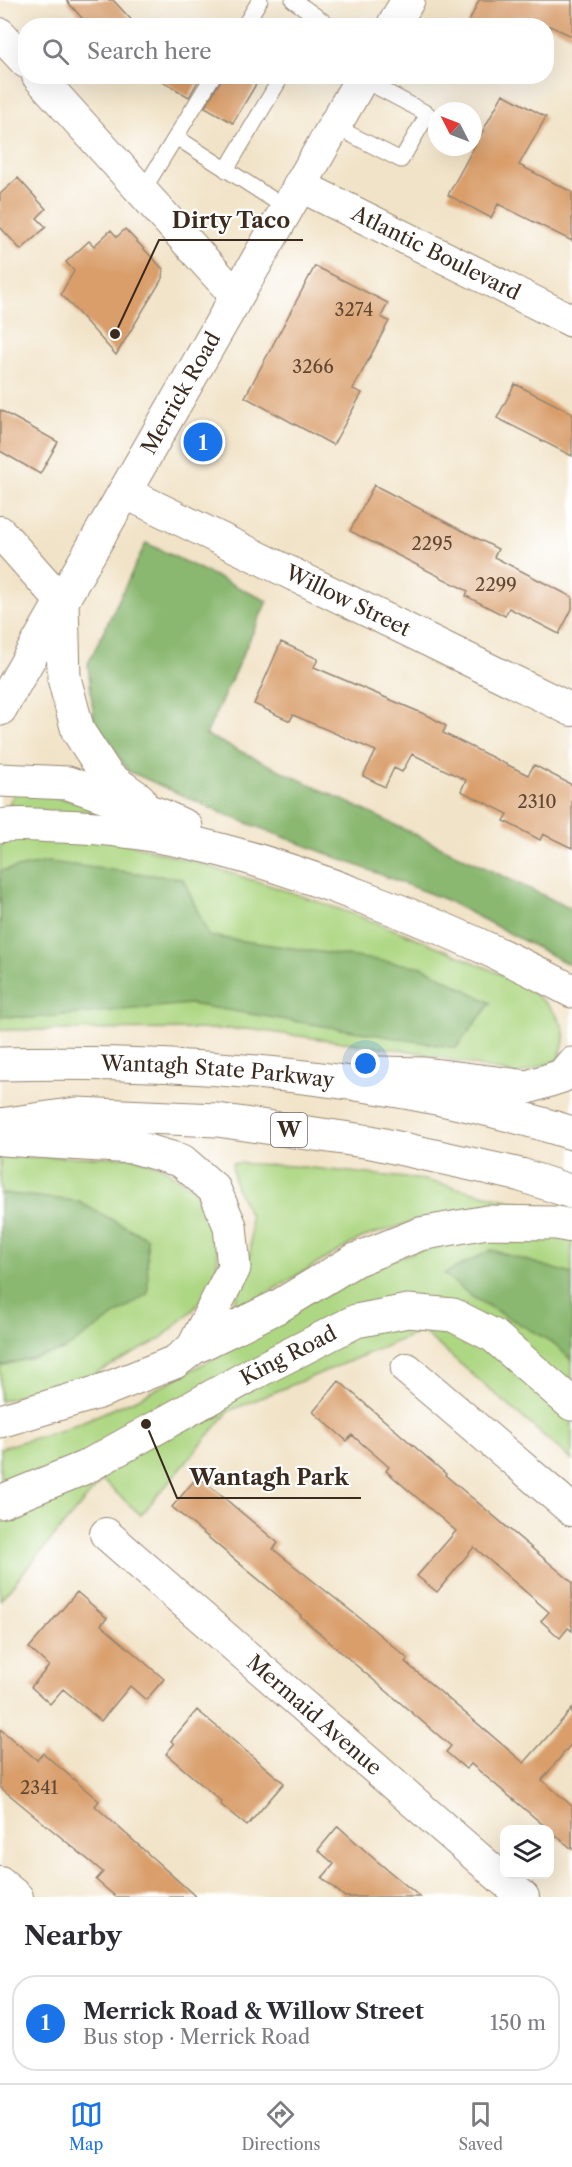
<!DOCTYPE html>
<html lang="en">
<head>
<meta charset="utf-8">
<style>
	body { margin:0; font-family:"Libre Caslon Text",serif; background:#f7f7f7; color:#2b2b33 }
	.controls { position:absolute; right:18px; bottom:18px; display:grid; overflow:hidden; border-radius:12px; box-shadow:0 6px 24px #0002 }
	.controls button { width:54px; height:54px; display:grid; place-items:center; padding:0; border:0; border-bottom:2px solid #e1e1e2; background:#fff; color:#2b2b33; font:30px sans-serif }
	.compass { position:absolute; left:428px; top:102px; width:54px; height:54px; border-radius:50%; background:#fff; box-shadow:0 6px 24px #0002; rotate:312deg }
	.you { position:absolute; left:366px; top:1064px; width:21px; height:21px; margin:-15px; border:4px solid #fff; border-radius:50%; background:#1a73e8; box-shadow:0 0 0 9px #1a73e833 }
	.badge { display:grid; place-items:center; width:39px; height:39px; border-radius:50%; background:#1a73e8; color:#fff; font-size:20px; font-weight:700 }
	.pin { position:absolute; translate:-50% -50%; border:3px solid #fff; box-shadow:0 2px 6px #0006 }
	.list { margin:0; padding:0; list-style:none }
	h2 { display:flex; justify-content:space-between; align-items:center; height:78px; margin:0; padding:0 24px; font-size:26px }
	h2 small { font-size:20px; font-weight:400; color:#7c7c81 }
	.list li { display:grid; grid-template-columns:39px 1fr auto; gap:18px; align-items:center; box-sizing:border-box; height:96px; margin:0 12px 12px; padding:0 12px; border:2px solid #e1e1e2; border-radius:24px }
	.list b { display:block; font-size:22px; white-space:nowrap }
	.list p { margin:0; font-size:20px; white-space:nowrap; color:#7c7c81 }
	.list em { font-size:20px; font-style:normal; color:#7c7c81 }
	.icon { flex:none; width:33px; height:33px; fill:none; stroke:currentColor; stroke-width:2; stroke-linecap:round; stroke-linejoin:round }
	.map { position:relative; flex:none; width:572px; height:1897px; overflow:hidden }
	.search { position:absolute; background:#fff; box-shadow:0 6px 24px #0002; left:18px; right:18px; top:18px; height:66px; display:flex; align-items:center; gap:15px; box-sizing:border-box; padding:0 21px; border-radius:24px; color:#7c7c81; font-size:22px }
	.sheet { height:186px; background:#fff }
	nav { display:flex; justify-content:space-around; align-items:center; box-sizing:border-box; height:84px; border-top:2px solid #e1e1e2; background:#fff; font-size:16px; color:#7c7c81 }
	nav a { display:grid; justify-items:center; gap:3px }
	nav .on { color:#1a73e8 }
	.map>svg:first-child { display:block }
	.green { fill:#aed783; stroke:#748050; stroke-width:1.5 }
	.forest { fill:#8ab871; stroke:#627148; stroke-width:1.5 }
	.building { fill:#d99e6b }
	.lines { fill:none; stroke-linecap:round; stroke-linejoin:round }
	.service-casing { stroke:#968672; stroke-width:17 }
	.minor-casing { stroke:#968672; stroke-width:34 }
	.tertiary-casing { stroke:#968672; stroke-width:35 }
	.primary-casing { stroke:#968672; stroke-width:35 }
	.motorway-casing { stroke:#968672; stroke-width:35 }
	.service { stroke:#fff; stroke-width:15 }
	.minor { stroke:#fff; stroke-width:32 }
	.tertiary { stroke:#fff; stroke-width:33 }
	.primary { stroke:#fff; stroke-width:33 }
	.motorway { stroke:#fff; stroke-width:33 }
	.labels { text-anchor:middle; stroke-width:4.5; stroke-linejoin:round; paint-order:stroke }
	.number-label { font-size:18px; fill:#624731 }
	.shield { fill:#fff; stroke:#766a62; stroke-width:1.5 }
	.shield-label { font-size:20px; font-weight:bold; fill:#3b2a1e }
	.street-label { font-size:21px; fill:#3b2a1e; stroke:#fff }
	.leader { fill:none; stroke:#3b2a1e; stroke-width:2 }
	.callout-dot { fill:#3b2a1e; stroke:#fff; stroke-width:2 }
	.callout-label { font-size:22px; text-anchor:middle; font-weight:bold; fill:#3b2a1e; stroke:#fff; stroke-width:4.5; stroke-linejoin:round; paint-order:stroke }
</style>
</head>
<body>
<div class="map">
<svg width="572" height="1897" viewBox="0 0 572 1897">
	<rect width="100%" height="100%" fill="#fff"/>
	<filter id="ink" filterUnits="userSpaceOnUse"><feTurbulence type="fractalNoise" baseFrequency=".0167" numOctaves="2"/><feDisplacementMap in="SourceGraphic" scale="12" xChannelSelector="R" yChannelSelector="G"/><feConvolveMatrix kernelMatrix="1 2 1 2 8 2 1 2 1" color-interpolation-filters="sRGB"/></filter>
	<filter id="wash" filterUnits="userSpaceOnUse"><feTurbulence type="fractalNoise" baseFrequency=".008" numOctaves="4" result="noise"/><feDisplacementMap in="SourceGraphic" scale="24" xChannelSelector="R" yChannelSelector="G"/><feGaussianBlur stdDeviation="1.35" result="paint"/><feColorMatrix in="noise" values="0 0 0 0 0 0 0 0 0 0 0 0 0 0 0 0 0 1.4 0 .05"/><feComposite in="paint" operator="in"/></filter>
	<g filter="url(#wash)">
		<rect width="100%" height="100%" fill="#f1e3c7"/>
		<!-- green -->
		<path class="green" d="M 16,788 L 104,808 L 107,813 L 5,814 Z
			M 81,831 C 206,863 331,902 450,952 C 486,968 535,984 558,1018 C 568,1032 564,1045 558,1060 L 518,1075 L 416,1052 L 248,1029 L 0,1030 L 0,846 L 8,841 Z
			M 0,1157 L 133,1157 L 162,1167 L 192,1188 L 213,1219 L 218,1255 L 214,1283 L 193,1310 L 159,1340 L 87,1378 L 0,1401 Z
			M 232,1163 L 293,1166 L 425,1180 L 543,1209 L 419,1220 L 361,1238 L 228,1316 L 246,1275 L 251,1247 L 250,1216 L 235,1185 Z
			M 572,1234 L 572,1460 L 422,1331 L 229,1411 L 141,1515 L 102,1480 L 0,1600 L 0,1448 L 62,1430 L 139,1398 L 235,1347 L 323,1291 L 357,1278 L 395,1258 L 467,1236 Z"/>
		<!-- forest -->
		<path class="forest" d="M 146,543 L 267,601 L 206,735 L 572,909 L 572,966 L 444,899 L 224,814 L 128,771 L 94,720 L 88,664 Z
			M 48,862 L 183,879 L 209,936 L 423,967 L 491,1003 L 456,1048 L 190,1004 L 32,1018 L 0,1016 L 0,871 Z
			M 0,1193 L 77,1201 L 147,1238 L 148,1293 L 64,1350 L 0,1366 Z
			M 491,1250 L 572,1274 L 572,1361 L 555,1344 L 472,1297 L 444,1274 Z"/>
		<g id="blocks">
			<!-- building -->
			<path class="building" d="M 66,0 L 113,0 L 137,26 L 89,26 Z
				M 479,0 L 572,0 L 572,36 L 550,26 L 467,26 Z
				M 153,76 L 201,76 L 189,97 Z
				M 223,76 L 261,76 L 233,123 L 205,107 Z
				M 503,94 L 546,117 L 519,165 L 572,192 L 572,241 L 498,204 L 491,218 L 448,195 Z
				M 18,178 L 46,209 L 37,218 L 46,227 L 21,250 L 0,227 L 0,194 Z
				M 125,229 L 163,269 L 162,279 L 116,355 L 61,294 L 74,271 L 66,262 L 89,241 L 94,246 L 111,230 L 117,237 Z
				M 315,266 L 388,303 L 381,317 L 389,321 L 353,389 L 362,393 L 333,445 L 245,397 Z
				M 515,384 L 572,413 L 572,456 L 497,418 Z
				M 0,410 L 58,442 L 40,474 L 0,451 Z
				M 374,485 L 498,549 L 494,557 L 572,597 L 572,609 L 559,634 L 509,608 L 505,616 L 466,596 L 468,591 L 350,531 Z
				M 281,642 L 318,659 L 314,667 L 431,717 L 446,726 L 443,733 L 528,775 L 534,765 L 572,785 L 572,848 L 543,834 L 540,840 L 504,821 L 508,814 L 461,791 L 466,780 L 412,754 L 402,772 L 394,768 L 385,787 L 363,776 L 376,751 L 293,715 L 290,721 L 254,704 Z
				M 339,1381 L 446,1474 L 445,1475 L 572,1582 L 572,1631 L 568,1628 L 560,1638 L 541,1621 L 549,1612 L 474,1547 L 437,1592 L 417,1576 L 456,1531 L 386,1471 L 389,1467 L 352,1435 L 347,1441 L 313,1412 Z
				M 198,1476 L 278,1543 L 273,1549 L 366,1623 L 408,1659 L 405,1662 L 524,1763 L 572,1709 L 572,1743 L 542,1780 L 572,1806 L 572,1849 L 471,1764 L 466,1769 L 446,1752 L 451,1746 L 350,1660 L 300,1616 L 301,1615 L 172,1507 Z
				M 77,1592 L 107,1618 L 101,1625 L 164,1679 L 146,1700 L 130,1686 L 101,1721 L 63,1689 L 50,1704 L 31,1687 L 49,1666 L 29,1648 Z
				M 197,1710 L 284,1783 L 247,1826 L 220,1804 L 222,1802 L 166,1754 L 174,1744 L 171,1741 Z
				M 0,1729 L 37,1760 L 43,1753 L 99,1801 L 95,1806 L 196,1897 L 116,1897 L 96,1880 L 103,1872 L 0,1787 Z
				M 338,1826 L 371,1856 L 420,1897 L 345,1897 L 322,1878 L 334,1864 L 318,1850 Z"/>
		</g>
	</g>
	<g filter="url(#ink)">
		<use href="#blocks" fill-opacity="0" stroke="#968672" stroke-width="1.5"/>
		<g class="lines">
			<defs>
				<path id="service" d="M 293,0 L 330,26
					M 244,26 L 260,0
					M 334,126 L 401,160 L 428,114 L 362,79
					M 176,137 L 286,208
					M 226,170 L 282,76
					M 142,192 L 213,76"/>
				<g id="minor">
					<path d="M 0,34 L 26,62"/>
					<path d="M 38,76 L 236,296"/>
					<path id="s1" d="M 299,185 L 572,321"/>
					<path id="s2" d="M 124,492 L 572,710"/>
					<path d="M 0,532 L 62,602"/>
					<path d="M 407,1369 L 572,1510"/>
					<path id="s3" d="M 106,1534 L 523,1897"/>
					<path d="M 0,1883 L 17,1897"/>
				</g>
				<g id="tertiary">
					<path id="s4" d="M 0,1502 L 86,1467 L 258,1371 L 356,1321 L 408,1311 L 453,1315 L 494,1336 L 572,1404"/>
				</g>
				<g id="primary">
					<path d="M 393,26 L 408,0"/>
					<path id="s5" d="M 0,709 L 363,76"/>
				</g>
				<g id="motorway">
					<path d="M 62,602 L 64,678 L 78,731 L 108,777 L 139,799"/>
					<path d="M 0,780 L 68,783 L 160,815 L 186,827"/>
					<path d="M 0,826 C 18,822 40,826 59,826 C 164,828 263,859 360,896 C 433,923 503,954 572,991"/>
					<path id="s6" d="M 0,1064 C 186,1059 394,1076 572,1133"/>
					<path d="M 380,1073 L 425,1074 L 528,1087 L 562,1076 L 572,1064"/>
					<path d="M 0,1125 L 76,1114 L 217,1120 L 371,1142 L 521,1175 L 572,1192"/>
					<path d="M 2,1139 L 134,1147 L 182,1161 L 214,1189 L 230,1226 L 234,1268 L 193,1348"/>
					<path d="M 0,1421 L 99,1392 L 175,1362 L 193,1348 L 279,1306 L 355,1260 L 420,1234 L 487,1222 L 556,1223 L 572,1226"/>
				</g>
			</defs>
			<!-- service casing -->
			<use href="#service" class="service-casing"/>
			<!-- minor casing -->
			<use href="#minor" class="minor-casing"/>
			<!-- tertiary casing -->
			<use href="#tertiary" class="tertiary-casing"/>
			<!-- primary casing -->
			<use href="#primary" class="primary-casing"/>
			<!-- motorway casing -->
			<use href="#motorway" class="motorway-casing"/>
			<!-- service -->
			<use href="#service" class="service"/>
			<!-- minor -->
			<use href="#minor" class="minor"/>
			<!-- tertiary -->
			<use href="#tertiary" class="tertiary"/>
			<!-- primary -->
			<use href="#primary" class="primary"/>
			<!-- motorway -->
			<use href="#motorway" class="motorway"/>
		</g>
	</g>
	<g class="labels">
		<!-- number labels -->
		<g class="number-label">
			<text x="354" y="316">3274</text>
			<text x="313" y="373">3266</text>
			<text x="432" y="550">2295</text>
			<text x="496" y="591">2299</text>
			<text x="537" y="808">2310</text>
			<text x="39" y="1794">2341</text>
		</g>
		<!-- shield labels -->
		<rect class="shield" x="271" y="1113" width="36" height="34" rx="4.5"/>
		<g class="shield-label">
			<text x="289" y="1137">W</text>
		</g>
		<!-- street labels -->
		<g class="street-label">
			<text dy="7" stroke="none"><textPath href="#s1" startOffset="153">Atlantic Boulevard</textPath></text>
			<text dy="7" stroke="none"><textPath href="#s5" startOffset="364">Merrick Road</textPath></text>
			<text dy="7" stroke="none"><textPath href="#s2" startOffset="249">Willow Street</textPath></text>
			<text dy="7" stroke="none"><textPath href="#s6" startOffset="218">Wantagh State Parkway</textPath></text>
			<text dy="7" stroke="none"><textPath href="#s4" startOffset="324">King Road</textPath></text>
			<text dy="7" stroke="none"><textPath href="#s3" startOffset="276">Mermaid Avenue</textPath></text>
		</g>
	</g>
	<!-- callouts -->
	<path class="leader" d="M115 334L159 240H303M146 1424L177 1498H361"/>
	<g class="callout-dot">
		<circle cx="115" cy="334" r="6"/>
		<circle cx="146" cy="1424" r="6"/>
	</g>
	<g class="callout-label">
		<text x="231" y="228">Dirty Taco</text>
		<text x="269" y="1485">Wantagh Park</text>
	</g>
</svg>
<div class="controls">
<button><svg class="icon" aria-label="layers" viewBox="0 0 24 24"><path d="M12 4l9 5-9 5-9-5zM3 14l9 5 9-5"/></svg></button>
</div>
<svg class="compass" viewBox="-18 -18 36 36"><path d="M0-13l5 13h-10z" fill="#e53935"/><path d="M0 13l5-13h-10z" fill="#7c7c81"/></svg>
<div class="you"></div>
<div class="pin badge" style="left:203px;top:442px">1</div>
<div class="search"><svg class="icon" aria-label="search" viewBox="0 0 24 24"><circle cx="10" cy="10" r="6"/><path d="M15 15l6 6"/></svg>Search here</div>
</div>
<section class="sheet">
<h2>Nearby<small></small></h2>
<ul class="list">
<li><span class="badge">1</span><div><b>Merrick Road &amp; Willow Street</b><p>Bus stop · Merrick Road</p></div><em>150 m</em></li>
</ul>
</section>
<nav>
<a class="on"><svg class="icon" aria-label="map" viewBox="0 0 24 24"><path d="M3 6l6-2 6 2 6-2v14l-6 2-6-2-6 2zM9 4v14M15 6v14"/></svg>Map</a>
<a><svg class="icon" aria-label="directions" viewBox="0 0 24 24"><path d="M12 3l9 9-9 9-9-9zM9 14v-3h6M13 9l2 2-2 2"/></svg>Directions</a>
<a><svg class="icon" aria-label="saved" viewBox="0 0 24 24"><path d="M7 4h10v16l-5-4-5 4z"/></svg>Saved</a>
</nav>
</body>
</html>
